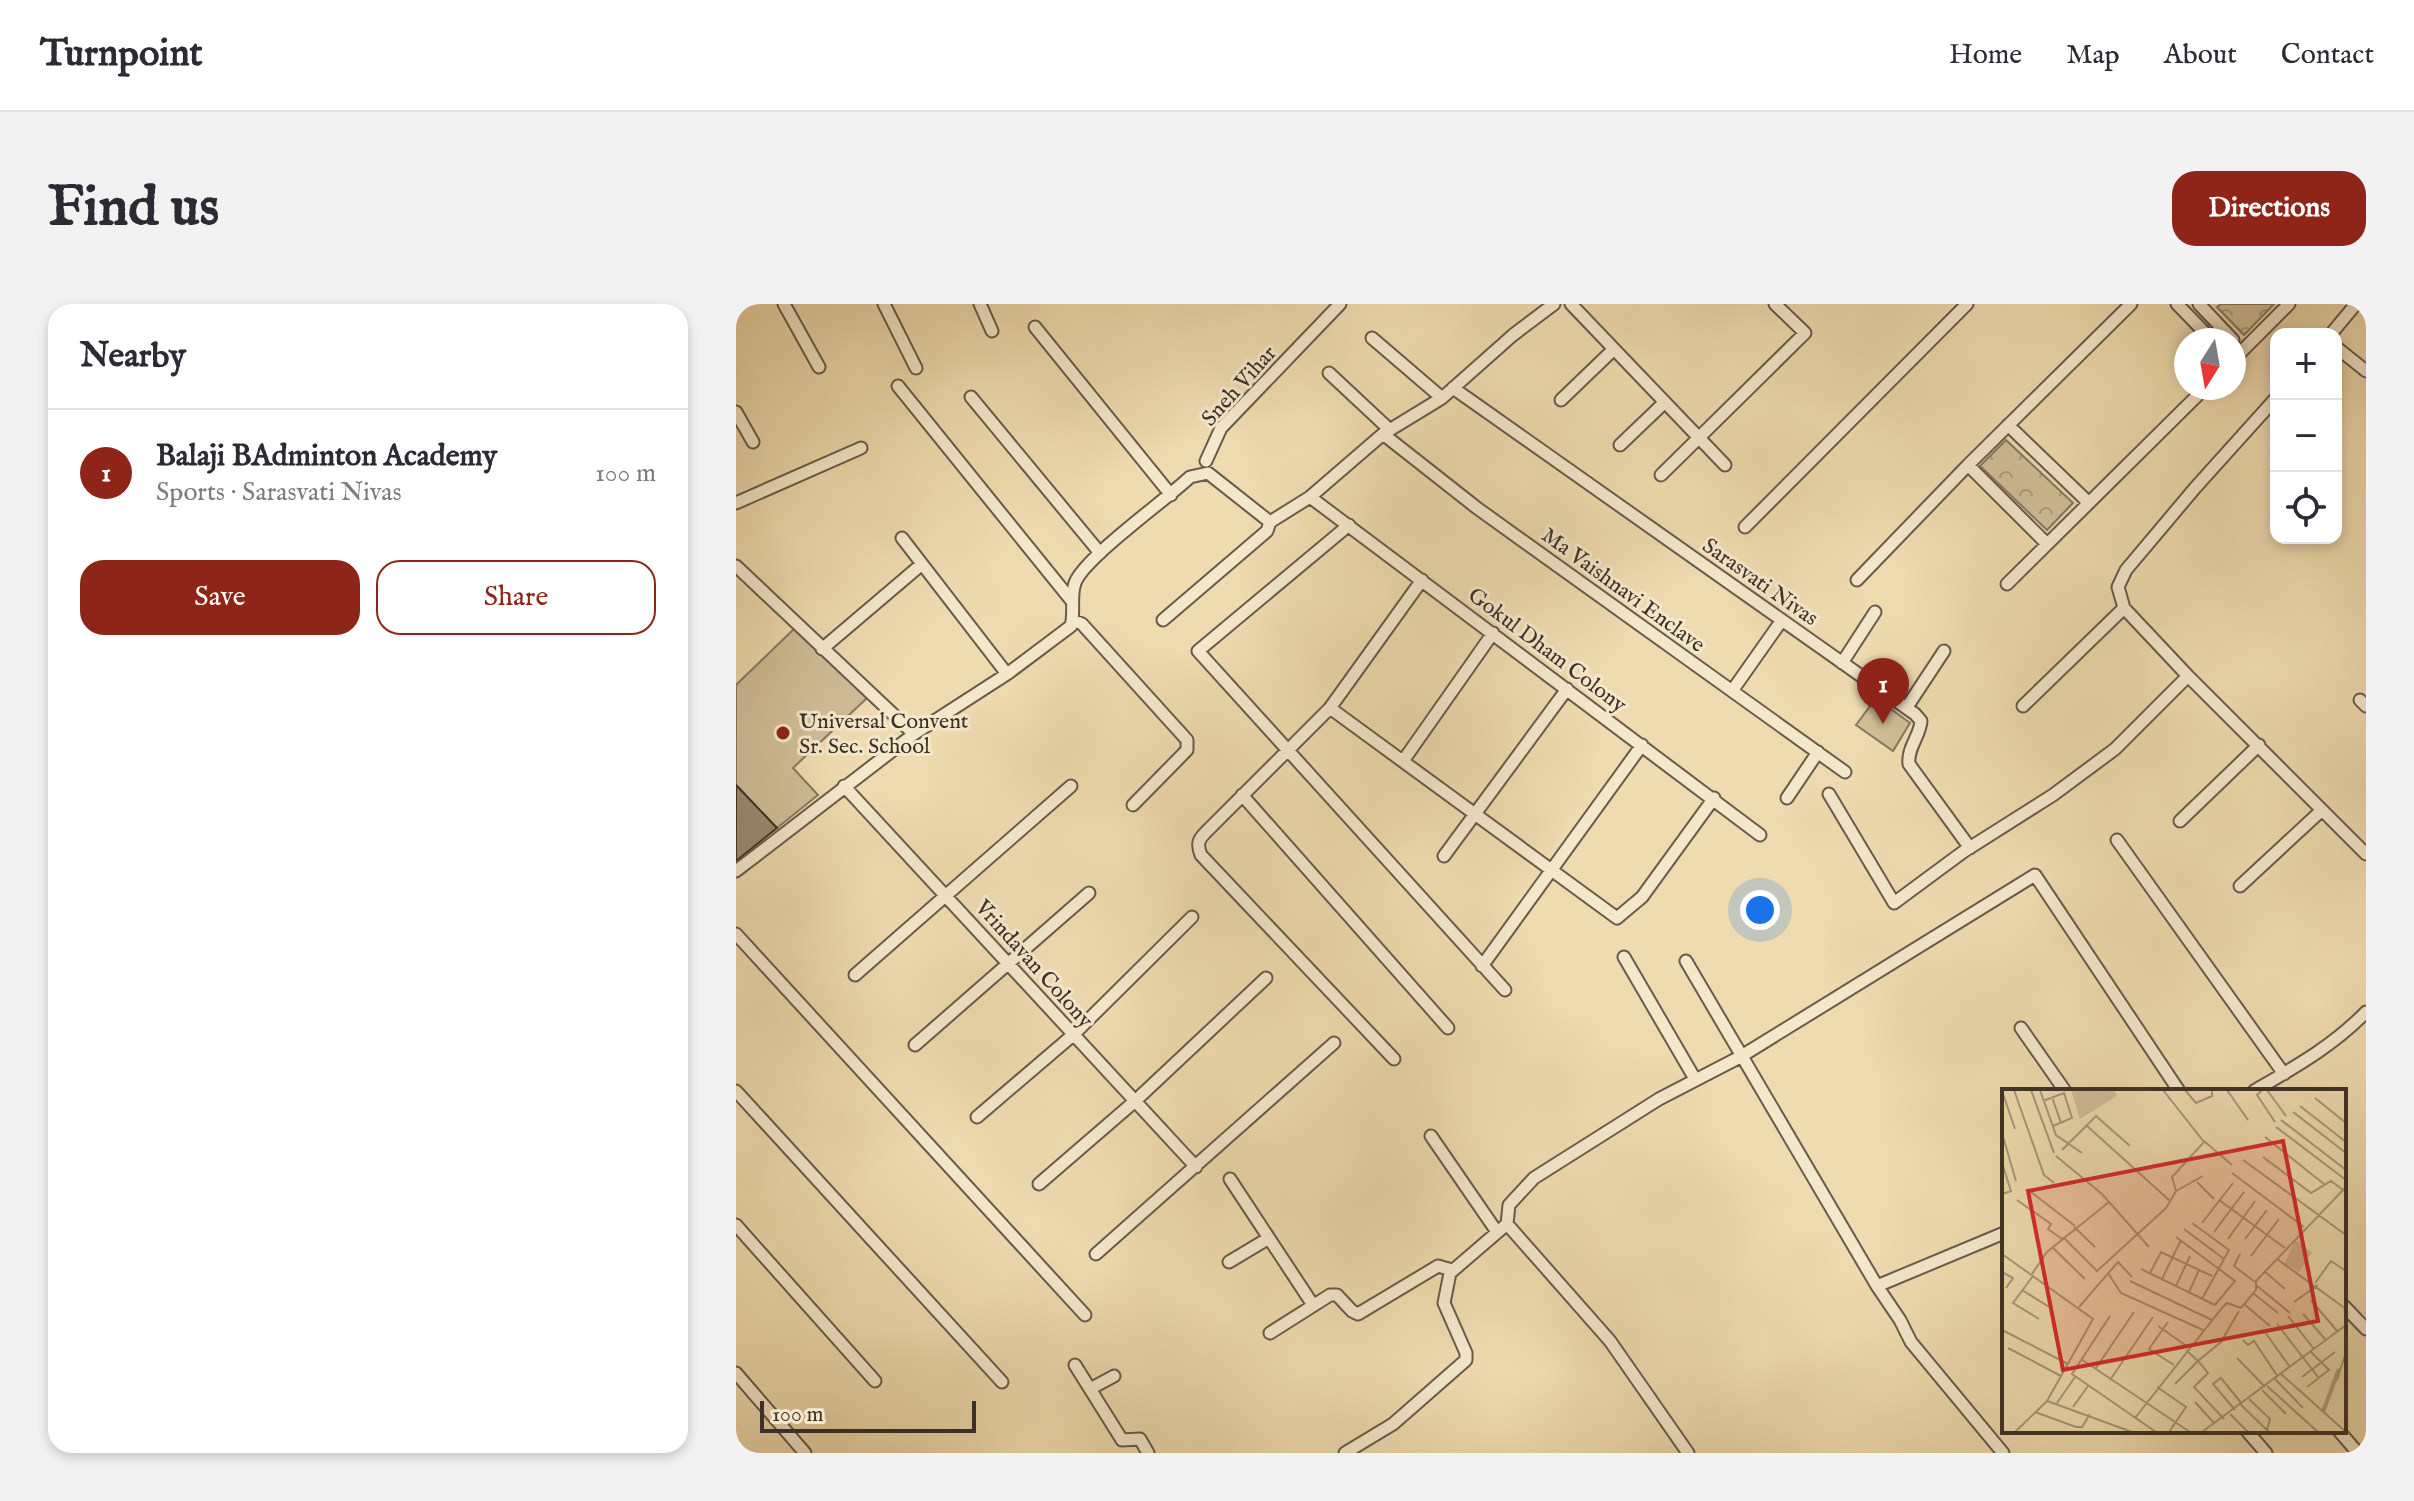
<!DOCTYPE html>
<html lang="en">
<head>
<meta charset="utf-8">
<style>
	body { margin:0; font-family:"IM FELL English",serif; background:#f2f2f3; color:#2b2b33 }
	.controls { position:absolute; right:24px; top:24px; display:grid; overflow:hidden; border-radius:16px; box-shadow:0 4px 12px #0003 }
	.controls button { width:72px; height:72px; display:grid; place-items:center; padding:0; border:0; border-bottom:2px solid #e1e1e2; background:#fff; color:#2b2b33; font:40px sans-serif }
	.compass { position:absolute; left:1438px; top:24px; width:72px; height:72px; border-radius:50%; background:#fff; box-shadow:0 4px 12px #0003; rotate:191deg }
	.scale { position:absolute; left:24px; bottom:20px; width:216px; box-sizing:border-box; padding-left:8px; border:4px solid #3c3028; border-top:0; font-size:22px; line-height:28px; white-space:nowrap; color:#3c3028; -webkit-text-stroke:6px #f4e8cb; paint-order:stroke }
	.you { position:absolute; left:1024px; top:606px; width:28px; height:28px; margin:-20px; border:6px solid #fff; border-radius:50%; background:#1a73e8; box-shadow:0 0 0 12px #1a73e833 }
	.badge { display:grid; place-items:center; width:52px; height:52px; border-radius:50%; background:#8f2418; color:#fff; font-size:26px; font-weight:700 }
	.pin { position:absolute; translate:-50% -66px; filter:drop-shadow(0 2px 4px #0008) }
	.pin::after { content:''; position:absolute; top:42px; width:28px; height:24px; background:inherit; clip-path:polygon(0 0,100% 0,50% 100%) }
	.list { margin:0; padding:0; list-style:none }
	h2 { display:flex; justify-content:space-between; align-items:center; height:104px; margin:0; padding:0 32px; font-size:34px }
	h2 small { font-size:26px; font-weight:400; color:#7c7c81 }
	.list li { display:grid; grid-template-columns:52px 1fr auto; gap:24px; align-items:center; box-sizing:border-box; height:128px; padding:0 32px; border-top:2px solid #e1e1e2 }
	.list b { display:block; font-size:30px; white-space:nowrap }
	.list p { margin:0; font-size:26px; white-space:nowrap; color:#7c7c81 }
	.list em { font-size:26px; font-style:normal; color:#7c7c81 }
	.actions { display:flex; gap:16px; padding:24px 32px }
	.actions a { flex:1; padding:18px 0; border:2px solid #8f2418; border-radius:24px; text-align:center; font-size:28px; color:#8f2418 }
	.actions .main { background:#8f2418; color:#fff }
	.icon { flex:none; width:44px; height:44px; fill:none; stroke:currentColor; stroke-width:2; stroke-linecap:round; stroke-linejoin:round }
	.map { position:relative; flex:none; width:1630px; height:1149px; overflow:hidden; border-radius:24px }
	header { display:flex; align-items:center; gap:48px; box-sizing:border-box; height:112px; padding:0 40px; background:#fff; border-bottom:2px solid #e1e1e2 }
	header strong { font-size:38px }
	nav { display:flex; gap:44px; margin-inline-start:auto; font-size:28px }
	.intro { display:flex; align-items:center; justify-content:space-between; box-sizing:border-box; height:192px; padding:0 48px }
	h1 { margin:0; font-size:56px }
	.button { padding:20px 36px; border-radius:24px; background:#8f2418; color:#fff; font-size:28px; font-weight:700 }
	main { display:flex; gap:48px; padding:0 48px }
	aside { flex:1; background:#fff; border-radius:24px; box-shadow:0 4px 12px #0003 }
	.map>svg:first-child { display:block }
	.green { fill:#d0be98; stroke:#867760; stroke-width:2 }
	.park { fill:url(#park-crowns); stroke:#867760; stroke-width:2 }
	.building { fill:#99896e; stroke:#3c3028; stroke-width:2 }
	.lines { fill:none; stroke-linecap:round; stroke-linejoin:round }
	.minor-casing { stroke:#685b4a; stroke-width:15 }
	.minor { stroke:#f4e8cb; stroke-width:11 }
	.poi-dot { fill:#8f2418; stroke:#f4e8cb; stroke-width:3 }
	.labels { text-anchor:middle; stroke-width:6; stroke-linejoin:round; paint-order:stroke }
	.street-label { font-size:22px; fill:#3c3028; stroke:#f4e8cb }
	.poi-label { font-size:22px; fill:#3c3028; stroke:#f4e8cb; text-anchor:start }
	.inset-river { fill:none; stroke:#b1a181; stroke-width:4 }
	.inset-road { fill:none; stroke:#a79779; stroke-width:2 }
	.view { fill:#d62828; fill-opacity:0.15; stroke:#d62828; stroke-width:4 }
	.inset-edge { fill:none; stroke:#3c3028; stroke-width:4 }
</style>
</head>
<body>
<header>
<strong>Turnpoint</strong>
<nav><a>Home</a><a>Map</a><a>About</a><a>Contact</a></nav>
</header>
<div class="intro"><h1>Find us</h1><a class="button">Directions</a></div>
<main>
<aside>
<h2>Nearby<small></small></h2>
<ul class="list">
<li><span class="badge">1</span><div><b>Balaji BAdminton Academy</b><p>Sports · Sarasvati Nivas</p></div><em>100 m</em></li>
</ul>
<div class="actions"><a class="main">Save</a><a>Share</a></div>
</aside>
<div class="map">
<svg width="1630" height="1149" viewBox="0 0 1630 1149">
	<defs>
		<pattern id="park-crowns" width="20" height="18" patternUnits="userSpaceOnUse" patternTransform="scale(2)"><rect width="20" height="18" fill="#d0be98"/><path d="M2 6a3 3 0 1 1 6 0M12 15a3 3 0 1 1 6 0" fill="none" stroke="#aa9b7c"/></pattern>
	</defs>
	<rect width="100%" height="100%" fill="#eedbaf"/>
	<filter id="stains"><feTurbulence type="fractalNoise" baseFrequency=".0025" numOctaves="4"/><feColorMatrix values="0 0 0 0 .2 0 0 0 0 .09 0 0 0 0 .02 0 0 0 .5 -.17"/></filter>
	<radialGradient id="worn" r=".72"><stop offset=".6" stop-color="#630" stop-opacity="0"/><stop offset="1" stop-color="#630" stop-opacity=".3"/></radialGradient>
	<!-- green -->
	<path class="green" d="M 58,325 L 131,394 L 57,464 L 82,491 L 41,524 L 0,481 L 0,381 Z
		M 1140,394 L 1174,419 L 1157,447 L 1120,421 Z"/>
	<!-- park -->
	<path class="park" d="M 1485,0 L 1538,0 L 1508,31 L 1481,3 Z
		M 1270,136 L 1337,199 L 1311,226 L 1244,162 Z"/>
	<!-- building -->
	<path class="building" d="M 0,481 L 41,524 L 0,557 Z"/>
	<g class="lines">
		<defs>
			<path id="minor" d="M 48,0 L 83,63
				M 148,0 L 180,64
				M 244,0 L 256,27
				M 835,0 L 989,161
				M 1441,0 L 1476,36
				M 1463,0 L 1497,36
				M 299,23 L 435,191
				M 1595,30 L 1620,0
				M 636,34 L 706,94
				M 1600,43 L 1630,67
				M 1498,55 L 1553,0
				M 593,69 L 654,126
				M 162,82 L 335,296
				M 717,84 L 1179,410 L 1185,417 C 1184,432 1171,444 1173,460 L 1234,544
				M 235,93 L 364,249
				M 1540,94 L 1459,184 L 1390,266 L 1382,283 L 1388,304 L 1452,372 L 1630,550
				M 825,96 L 878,45
				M 0,108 L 17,138
				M 1272,121 L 1353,199
				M 647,130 L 741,204 L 1109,468
				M 884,141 L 929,98
				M 470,157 L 485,124 L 604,0
				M 1232,161 L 1311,240
				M 925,171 L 1069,29 L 1039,0
				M 574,193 L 1024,531
				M 0,199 L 125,144
				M 613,221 L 462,347 L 769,686
				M 1009,223 L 1231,0
				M 166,234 L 271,370
				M 0,262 L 178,430
				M 1121,276 L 1232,161 L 1395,0
				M 1271,280 L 1469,84
				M 337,316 L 346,320 L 451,436 L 451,446 L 397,501
				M 427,316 L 531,227 L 534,218
				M 86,345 L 186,260
				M 1106,359 L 1139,308
				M 996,387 L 1046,316
				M 1624,396 L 1630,402
				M 1287,402 L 1388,304
				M 1171,403 L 1208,347
				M 594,404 L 881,614 L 906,593 L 978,494
				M 667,457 L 757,329
				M 108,482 L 460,863
				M 1093,490 L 1158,599 L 1227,548 L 1317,491 L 1379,445 L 1452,372
				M 506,491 L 712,724
				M 1051,494 L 1082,448
				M 1444,517 L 1523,441
				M 1381,536 L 1548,770
				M 708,552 L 831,385
				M 0,567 L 178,430 L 271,370 L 335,322 C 339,307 334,293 339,279 C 348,254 430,196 454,173 L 472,169 L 534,218 L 574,193 L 647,130 L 706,94 L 777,31 L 818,0
				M 1504,582 L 1586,506
				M 0,630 L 349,1011
				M 888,653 L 959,775
				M 950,657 L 1141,982 L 1164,1016 L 1175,1038 L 1267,1149
				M 746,662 L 906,441
				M 119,671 L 335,482
				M 1285,724 L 1329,787
				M 179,741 L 353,589
				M 658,755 L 465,551 C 461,541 462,536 469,529 L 594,404 L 686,276
				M 0,787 L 266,1078
				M 1518,787 C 1559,763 1597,742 1630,708
				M 241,813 L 337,731 L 456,613
				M 695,832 L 761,928
				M 494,875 L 577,1001
				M 303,880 L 398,798 L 530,674
				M 771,920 L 874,1037 L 952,1149
				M 0,921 L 139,1077
				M 360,950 L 598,739
				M 493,958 L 533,934
				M 1141,982 L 1268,929
				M 1608,1002 L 1630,1025
				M 534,1029 L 594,991 L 601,991 L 616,1007 L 622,1010 L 702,962 L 716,966
				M 339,1061 L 386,1136 L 404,1135 L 412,1149
				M 0,1069 L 69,1149
				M 354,1085 L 378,1072
				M 1511,1127 L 1530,1149
				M 1603,1127 L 1622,1149
				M 609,1149 L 657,1120 L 730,1056 L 730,1049 L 708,999 L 714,969 L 771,920 L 773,901 L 798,874 L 923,795 L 1004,753 L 1299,571 L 1443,787"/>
		</defs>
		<!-- minor casing -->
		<use href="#minor" class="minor-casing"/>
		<!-- minor -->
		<use href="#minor" class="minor"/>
	</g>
	<!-- markers -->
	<circle class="poi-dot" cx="47" cy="429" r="8"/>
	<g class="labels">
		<!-- street labels -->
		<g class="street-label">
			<text transform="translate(502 81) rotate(-48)" y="8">Sneh Vihar</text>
			<text transform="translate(1025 277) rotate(35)" y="8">Sarasvati Nivas</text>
			<text transform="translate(888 285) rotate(36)" y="8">Ma Vaishnavi Enclave</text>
			<text transform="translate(812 345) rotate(37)" y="8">Gokul Dham Colony</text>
			<text transform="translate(299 659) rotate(48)" y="8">Vrindavan Colony</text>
		</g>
		<!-- poi labels -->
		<g class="poi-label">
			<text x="63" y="424">Universal Convent<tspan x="63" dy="25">Sr. Sec. School</tspan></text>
		</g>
	</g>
	<!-- overview -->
	<g transform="translate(1266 785)">
		<rect width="344" height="344" fill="#eedbaf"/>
		<path d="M 69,1 L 112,1 L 115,7 L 78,30 ZM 293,151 L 310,163 L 297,183 L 283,174 Z" fill="#d0be98"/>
		<path class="inset-river" d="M 321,323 L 337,280"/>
		<path class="inset-road" d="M 12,1 L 42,86 L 52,94M 29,1 L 52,64M 38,1 L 54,46 L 80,64M 183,1 L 194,14 L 210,7 L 210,1M 225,1 L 246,31M 260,1 L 255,6 L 273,33M 265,1 L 284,27M 0,2 L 13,40M 50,8 L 59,34M 313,9 L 344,34M 41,12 L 62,4 L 70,29 L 51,37M 298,17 L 344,53M 291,23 L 344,64M 279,31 L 344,81M 84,36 L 167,111M 274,38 L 344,91M 0,44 L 14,92M 263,48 L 322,95M 202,52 L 230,76M 60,61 L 94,27 L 128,57M 54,67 L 100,105 L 147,158M 261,68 L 309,104 L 329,92 L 341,101M 241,71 L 344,146M 0,74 L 9,102 L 0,105M 230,84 L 302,138M 195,93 L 212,110M 25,100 L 73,137M 174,102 L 201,87M 15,111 L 49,135 L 46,140 L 60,150M 217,111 L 283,159M 190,134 L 227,161 L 200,210M 200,134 L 231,94M 72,138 L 93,158M 182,140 L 222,170M 212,143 L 242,103M 61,148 L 95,182 L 164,119 L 174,102 L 170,88 L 202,53 L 161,1M 174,148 L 233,192 L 213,216M 226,150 L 253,112M 243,150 L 265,121M 50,158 L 83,190M 0,165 L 91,230 L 45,312 L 130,343M 238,165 L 232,177 L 253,193M 249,167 L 277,130M 275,170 L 344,220M 139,180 L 213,216M 262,182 L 283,200M 0,183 L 11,189 L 4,199M 106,184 L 119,204 L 201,241M 148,184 L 159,163 L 210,187M 30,185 L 45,163 L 107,113M 31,187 L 11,214 L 37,230M 160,190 L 179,151M 128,192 L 210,231M 313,194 L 329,172 L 344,182M 254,196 L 288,224M 174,197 L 188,167M 20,201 L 49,219M 187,203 L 197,181M 251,204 L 276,224M 309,211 L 335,242M 292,213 L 316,196M 242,215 L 268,237M 77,218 L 116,173 L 130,188M 301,225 L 323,250M 108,227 L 70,285 L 154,343M 286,227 L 312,260M 166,233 L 147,260 L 172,276M 275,235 L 316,288M 156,237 L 186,258M 0,241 L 66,275M 263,243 L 288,278M 241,251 L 246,256 L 252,252 L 276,288M 6,259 L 59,287M 235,269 L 263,298M 79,270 L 188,343M 94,279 L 132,223M 279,285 L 344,343M 300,288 L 333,263M 273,290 L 301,319M 108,291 L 151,228M 335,291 L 344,263M 173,295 L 196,272 L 184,261M 265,297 L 316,343M 155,298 L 184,318 L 167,343M 305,298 L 327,281 L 308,262M 260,301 L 284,325M 247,310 L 268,330 L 265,341M 193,313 L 213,335M 55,314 L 73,288M 239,316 L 267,343M 71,318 L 86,297M 233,321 L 211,295 L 219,289 L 240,315M 33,323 L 74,338 L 80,338 L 88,325M 228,325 L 246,343M 133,329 L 220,219 L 225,214 L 239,219 L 254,201 L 254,192 L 344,98M 222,330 L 192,298 L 206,284 L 196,272 L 219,253 L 237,222M 13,343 L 45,312M 200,343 L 344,236"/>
		<path class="view" d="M 281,52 L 316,232 L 61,281 L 26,102 Z"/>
		<rect width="344" height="344" class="inset-edge"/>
	</g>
	<rect width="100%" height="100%" filter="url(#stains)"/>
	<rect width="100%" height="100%" fill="url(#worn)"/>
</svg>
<div class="controls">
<button>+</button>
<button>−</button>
<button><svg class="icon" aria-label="locate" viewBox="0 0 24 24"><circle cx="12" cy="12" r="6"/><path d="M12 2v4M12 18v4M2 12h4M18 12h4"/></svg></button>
</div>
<svg class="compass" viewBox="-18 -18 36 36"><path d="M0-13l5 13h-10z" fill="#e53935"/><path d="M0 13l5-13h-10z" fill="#7c7c81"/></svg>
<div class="scale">100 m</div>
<div class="you"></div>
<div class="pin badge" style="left:1147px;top:420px">1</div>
</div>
</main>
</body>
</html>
